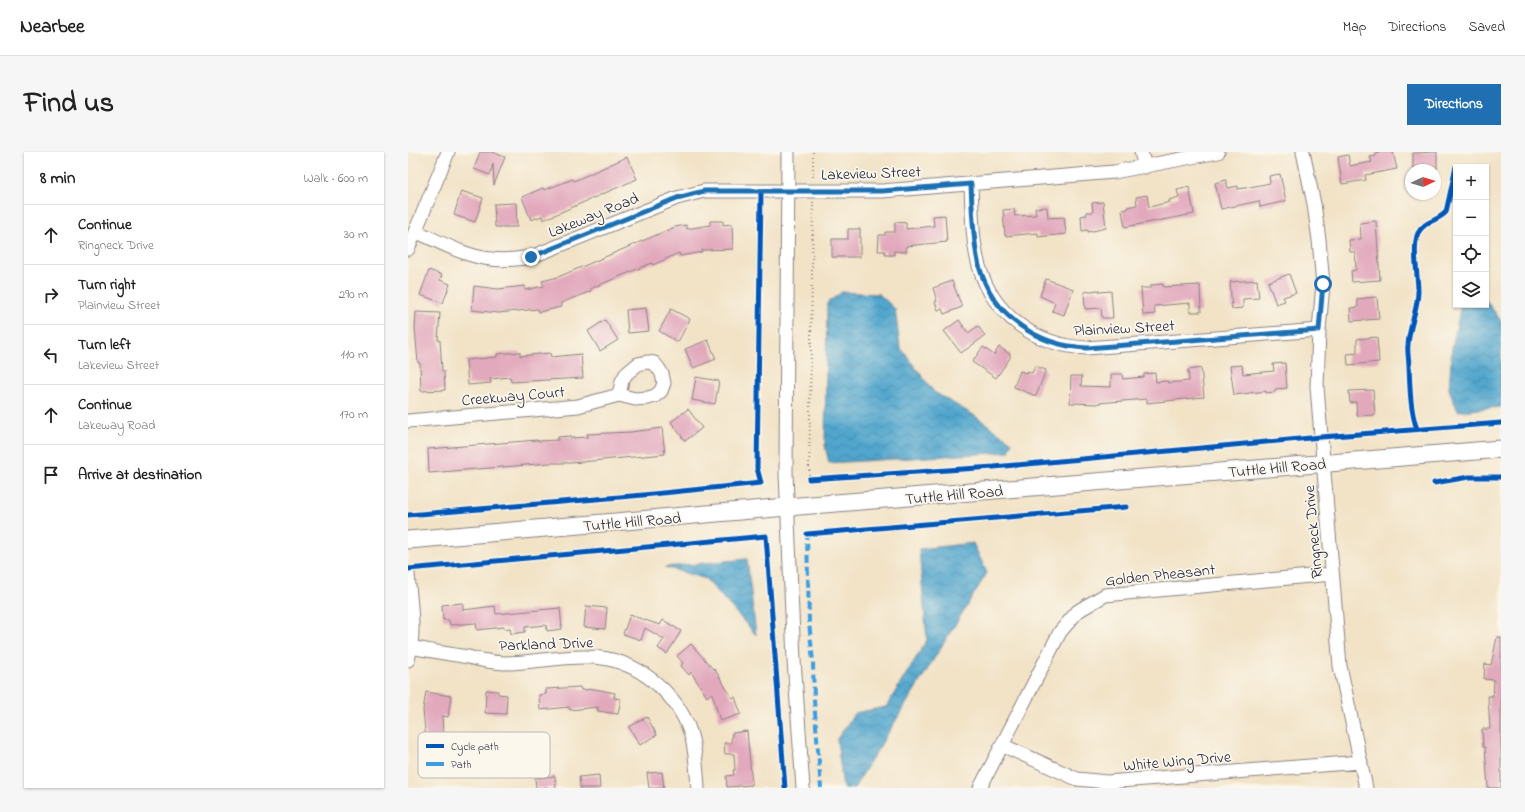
<!DOCTYPE html>
<html lang="en">
<head>
<meta charset="utf-8">
<style>
	body { margin:0; font-family:"Indie Flower",sans-serif; background:#f6f6f6; color:#222 }
	.controls { position:absolute; right:12px; top:12px; display:grid; overflow:hidden; border-radius:0px; box-shadow:0 1px 3px #0004 }
	.controls button { width:36px; height:36px; display:grid; place-items:center; padding:0; border:0; border-bottom:1px solid #e0e0e0; background:#fff; color:#222; font:20px sans-serif }
	.compass { position:absolute; left:997px; top:12px; width:36px; height:36px; border-radius:50%; background:#fff; box-shadow:0 1px 3px #0004; rotate:86deg }
	.stop { position:absolute; width:12px; height:12px; margin:-9px; border:3px solid #1f6fb2; border-radius:50%; background:#fff }
	.stop.end { background:#1f6fb2; border-color:#fff; box-shadow:0 1px 4px #0008 }
	.list { margin:0; padding:0; list-style:none }
	h2 { display:flex; justify-content:space-between; align-items:center; height:52px; margin:0; padding:0 16px; font-size:17px }
	h2 small { font-size:13px; font-weight:400; color:#767676 }
	.list li { display:grid; grid-template-columns:26px 1fr auto; gap:12px; align-items:center; box-sizing:border-box; height:60px; padding:0 16px; border-top:1px solid #e0e0e0 }
	.list b { display:block; font-size:15px; white-space:nowrap }
	.list p { margin:0; font-size:13px; white-space:nowrap; color:#767676 }
	.list em { font-size:13px; font-style:normal; color:#767676 }
	.icon { flex:none; width:22px; height:22px; fill:none; stroke:currentColor; stroke-width:2; stroke-linecap:round; stroke-linejoin:round }
	.map { position:relative; flex:none; width:1093px; height:636px; overflow:hidden; border-radius:0px }
	header { display:flex; align-items:center; gap:24px; box-sizing:border-box; height:56px; padding:0 20px; background:#fff; border-bottom:1px solid #e0e0e0 }
	header strong { font-size:19px }
	nav { display:flex; gap:22px; margin-inline-start:auto; font-size:14px }
	.intro { display:flex; align-items:center; justify-content:space-between; box-sizing:border-box; height:96px; padding:0 24px }
	h1 { margin:0; font-size:28px }
	.button { padding:10px 18px; border-radius:0px; background:#1f6fb2; color:#fff; font-size:14px; font-weight:700 }
	main { display:flex; gap:24px; padding:0 24px }
	aside { flex:1; background:#fff; border-radius:0px; box-shadow:0 1px 3px #0004 }
	.map>svg:first-child { display:block }
	.water { fill:url(#water-waves); stroke:#3a6484 }
	.building { fill:#e2a9bd }
	.lines { fill:none; stroke-linecap:round; stroke-linejoin:round }
	.minor-casing { stroke:#8a8281; stroke-width:15 }
	.major-casing { stroke:#8a8281; stroke-width:19 }
	.path { stroke:#8a8281; stroke-width:2; stroke-dasharray:1 3; stroke-linecap:butt }
	.minor { stroke:#fff; stroke-width:13 }
	.major { stroke:#fff; stroke-width:17 }
	.quiet { stroke:#3c9ce2; stroke-width:4; stroke-dasharray:8 4; stroke-linecap:butt }
	.cycleway-casing { stroke:#fbf7ec; stroke-width:8 }
	.cycleway { stroke:#0057b8; stroke-width:5 }
	.route { stroke:#1f6fb2; stroke-width:5 }
	.labels { text-anchor:middle; stroke-width:3.5; stroke-linejoin:round; paint-order:stroke }
	.street-label { font-size:16px; fill:#22223b; stroke:#fbf7ec }
	.key { fill:#fbf7ec; stroke:#bab7b7; stroke-width:1 }
	.key-label { font-size:11px; fill:#22223b }
</style>
</head>
<body>
<header>
<strong>Nearbee</strong>
<nav><a>Map</a><a>Directions</a><a>Saved</a></nav>
</header>
<div class="intro"><h1>Find us</h1><a class="button">Directions</a></div>
<main>
<aside>
<h2>8 min<small>Walk · 600 m</small></h2>
<ul class="list">
<li><svg class="icon" aria-label="ahead" viewBox="0 0 24 24"><path d="M12 20V5M6 11l6-6 6 6"/></svg><div><b>Continue</b><p>Ringneck Drive</p></div><em>30 m</em></li>
<li><svg class="icon" aria-label="right" viewBox="0 0 24 24"><path d="M7 20v-9h11M14 6l5 5-5 5"/></svg><div><b>Turn right</b><p>Plainview Street</p></div><em>290 m</em></li>
<li><svg class="icon" aria-label="left" viewBox="0 0 24 24"><path d="M17 20v-9H6M10 6l-5 5 5 5"/></svg><div><b>Turn left</b><p>Lakeview Street</p></div><em>110 m</em></li>
<li><svg class="icon" aria-label="ahead" viewBox="0 0 24 24"><path d="M12 20V5M6 11l6-6 6 6"/></svg><div><b>Continue</b><p>Lakeway Road</p></div><em>170 m</em></li>
<li><svg class="icon" aria-label="arrive" viewBox="0 0 24 24"><path d="M6 21V4h12l-3 4 3 4H6"/></svg><div><b>Arrive at destination</b></div></li>
</ul>
</aside>
<div class="map">
<svg width="1093" height="636" viewBox="0 0 1093 636">
	<defs>
		<pattern id="water-waves" width="16" height="10" patternUnits="userSpaceOnUse"><rect width="16" height="10" fill="#51a6cd"/><path d="M0 5q4-4 8 0t8 0" fill="none" stroke="#4387a8"/></pattern>
	</defs>
	<rect width="100%" height="100%" fill="#fbf7ec"/>
	<filter id="ink" filterUnits="userSpaceOnUse"><feTurbulence type="fractalNoise" baseFrequency=".025" numOctaves="2"/><feDisplacementMap in="SourceGraphic" scale="8" xChannelSelector="R" yChannelSelector="G"/><feConvolveMatrix kernelMatrix="1 2 1 2 8 2 1 2 1" color-interpolation-filters="sRGB"/></filter>
	<filter id="wash" filterUnits="userSpaceOnUse"><feTurbulence type="fractalNoise" baseFrequency=".012" numOctaves="4" result="noise"/><feDisplacementMap in="SourceGraphic" scale="16" xChannelSelector="R" yChannelSelector="G"/><feGaussianBlur stdDeviation="0.9" result="paint"/><feColorMatrix in="noise" values="0 0 0 0 0 0 0 0 0 0 0 0 0 0 0 0 0 1.4 0 .05"/><feComposite in="paint" operator="in"/></filter>
	<g filter="url(#wash)">
		<rect width="100%" height="100%" fill="#f2e3c7"/>
		<!-- water -->
		<path class="water" d="M 434,140 L 471,142 L 487,157 L 492,195 L 526,240 L 567,264 L 604,290 L 601,300 L 421,311 L 417,293 L 419,151 Z
			M 1078,148 L 1093,169 L 1093,255 L 1050,259 L 1041,237 L 1044,196 L 1053,153 L 1078,153 Z
			M 565,391 L 579,421 L 446,636 L 435,636 L 429,587 L 447,561 L 478,555 L 519,488 L 511,397 Z
			M 339,407 L 348,483 L 298,427 L 257,415 Z"/>
		<g id="blocks">
			<!-- building -->
			<path class="building" d="M 72,0 L 84,0 L 97,5 L 86,33 L 85,11 L 82,23 L 66,17 Z
				M 972,0 L 985,0 L 989,17 L 957,23 L 958,28 L 934,32 L 930,5 L 940,3 L 942,14 L 964,10 L 962,5 L 968,4 L 967,1 Z
				M 1029,0 L 1029,17 L 1005,17 L 1005,1 Z
				M 219,5 L 229,27 L 135,68 L 134,64 L 123,68 L 114,45 L 135,36 L 136,38 L 165,27 L 166,29 Z
				M 872,22 L 878,49 L 852,55 L 851,49 L 813,57 L 807,31 L 818,28 L 820,36 L 830,34 L 830,37 L 837,36 L 862,31 L 861,24 Z
				M 781,35 L 786,62 L 717,75 L 714,58 L 720,57 L 719,55 L 729,53 L 728,45 L 739,43 L 741,55 L 762,50 L 761,48 L 771,45 L 769,38 Z
				M 53,39 L 75,46 L 67,70 L 46,63 Z
				M 695,50 L 698,76 L 680,80 L 680,78 L 674,79 L 673,64 L 679,63 L 678,60 L 685,60 L 684,51 Z
				M 108,51 L 109,75 L 87,75 L 86,52 Z
				M 639,55 L 640,66 L 656,65 L 658,82 L 630,85 L 630,81 L 597,84 L 595,58 L 606,57 L 607,64 L 628,63 L 627,56 Z
				M 537,63 L 539,90 L 498,94 L 498,100 L 486,99 L 486,103 L 477,103 L 477,99 L 470,99 L 471,83 L 477,83 L 477,80 L 487,80 L 487,70 L 498,71 L 498,77 L 526,74 L 525,64 Z
				M 302,69 L 315,69 L 315,73 L 324,72 L 325,97 L 294,98 L 294,100 L 272,104 L 271,101 L 245,113 L 244,111 L 215,123 L 182,137 L 183,139 L 153,151 L 153,155 L 131,160 L 130,157 L 90,161 L 64,158 L 66,134 L 90,137 L 117,134 L 117,138 L 136,134 L 134,129 L 150,125 L 267,75 L 278,73 L 279,77 L 302,73 Z
				M 968,69 L 972,128 L 944,130 L 943,119 L 948,118 L 947,100 L 942,100 L 941,88 L 953,87 L 952,71 Z
				M 440,77 L 452,77 L 452,105 L 424,105 L 424,87 L 440,87 Z
				M 21,118 L 34,123 L 32,128 L 42,132 L 35,151 L 12,143 Z
				M 881,122 L 888,141 L 875,145 L 877,149 L 868,152 L 860,130 Z
				M 638,127 L 665,137 L 656,163 L 644,159 L 647,151 L 632,144 Z
				M 849,128 L 851,146 L 835,147 L 835,156 L 824,157 L 822,130 Z
				M 544,129 L 554,155 L 536,162 L 534,157 L 530,158 L 527,150 L 529,149 L 525,136 Z
				M 755,132 L 755,135 L 792,133 L 793,160 L 782,160 L 782,151 L 746,154 L 747,162 L 735,163 L 733,136 L 743,136 L 743,133 Z
				M 690,138 L 691,140 L 703,139 L 705,166 L 694,166 L 693,156 L 677,157 L 676,140 Z
				M 969,145 L 971,167 L 943,169 L 942,156 L 950,155 L 949,147 Z
				M 238,156 L 241,179 L 220,181 L 218,158 Z
				M 263,157 L 282,167 L 270,190 L 251,179 Z
				M 8,160 L 32,161 L 30,188 L 32,188 L 34,219 L 36,219 L 37,238 L 13,239 L 12,211 L 10,211 L 7,176 Z
				M 197,168 L 210,188 L 192,199 L 180,179 Z
				M 551,168 L 560,181 L 570,174 L 577,184 L 553,201 L 536,179 Z
				M 969,185 L 971,210 L 940,213 L 939,202 L 949,201 L 949,187 Z
				M 300,188 L 308,207 L 285,216 L 277,197 Z
				M 575,195 L 586,203 L 591,195 L 602,202 L 602,206 L 588,226 L 564,210 Z
				M 112,200 L 112,204 L 142,201 L 143,205 L 173,202 L 175,226 L 103,230 L 102,225 L 82,227 L 83,231 L 60,233 L 58,208 L 89,205 L 89,202 Z
				M 877,211 L 879,236 L 867,237 L 867,240 L 858,241 L 858,239 L 826,243 L 822,214 L 834,213 L 835,222 L 866,219 L 865,212 Z
				M 627,214 L 638,218 L 628,244 L 606,235 L 612,219 L 618,221 L 619,219 L 624,221 Z
				M 793,216 L 796,245 L 739,251 L 739,247 L 690,251 L 690,252 L 662,251 L 663,224 L 674,224 L 673,234 L 703,235 L 703,222 L 714,222 L 715,227 L 736,225 L 736,222 L 747,221 L 748,230 L 760,229 L 760,231 L 781,229 L 780,218 Z
				M 288,225 L 311,229 L 307,252 L 284,248 Z
				M 965,238 L 967,263 L 949,264 L 948,250 L 942,251 L 941,239 Z
				M 280,257 L 294,276 L 277,289 L 263,270 Z
				M 254,276 L 257,302 L 163,311 L 142,311 L 21,321 L 20,297 L 129,288 L 130,289 L 150,288 L 150,285 L 162,284 L 162,286 L 180,285 L 179,282 L 223,280 Z
				M 55,451 L 55,458 L 87,454 L 88,462 L 152,456 L 154,477 L 139,479 L 138,473 L 117,475 L 117,480 L 103,482 L 102,476 L 96,477 L 96,475 L 69,478 L 68,471 L 42,473 L 41,468 L 35,468 L 34,453 Z
				M 178,454 L 199,456 L 197,477 L 176,475 Z
				M 222,463 L 252,473 L 255,468 L 273,479 L 259,502 L 250,496 L 256,487 L 237,476 L 233,488 L 215,482 Z
				M 1089,485 L 1093,485 L 1093,636 L 1080,636 L 1077,595 L 1075,595 L 1074,577 L 1082,577 L 1080,544 L 1085,544 L 1086,528 L 1076,527 L 1077,512 L 1083,513 Z
				M 283,492 L 305,517 L 306,516 L 324,546 L 327,545 L 333,562 L 312,569 L 304,541 L 299,545 L 283,520 L 281,523 L 273,514 L 275,511 L 269,504 Z
				M 172,535 L 173,538 L 187,537 L 207,541 L 206,546 L 213,547 L 210,562 L 190,559 L 190,555 L 162,558 L 161,555 L 132,558 L 131,543 L 138,542 L 138,537 Z
				M 78,538 L 90,539 L 90,542 L 99,543 L 98,562 L 77,561 Z
				M 18,540 L 43,544 L 40,565 L 34,564 L 36,598 L 29,598 L 29,603 L 18,604 L 17,599 L 14,600 L 13,589 L 18,589 L 15,558 Z
				M 239,565 L 249,583 L 232,593 L 221,575 Z
				M 339,579 L 344,633 L 319,635 L 318,624 L 326,623 L 325,618 L 327,618 L 326,602 L 317,602 L 316,591 L 323,591 L 324,581 Z
				M 254,620 L 256,636 L 241,636 L 239,621 Z
				M 191,623 L 192,636 L 172,636 L 171,625 Z
				M 147,624 L 148,636 L 128,636 L 127,626 Z"/>
		</g>
	</g>
	<g filter="url(#ink)">
		<use href="#blocks" fill-opacity="0" stroke="#8a8281" stroke-width="1"/>
		<g class="lines">
			<defs>
				<path id="minor" d="M 380,0 L 378,321 L 386,508 L 395,636
					M 733,0 L 737,15
					M 895,0 L 906,52 L 911,88 L 915,132 L 911,178 L 909,235 L 932,514 L 958,636
					M 563,32 C 564,57 564,90 571,114 C 585,164 629,194 679,196 L 911,178
					M 7,79 C 30,89 58,105 83,107 C 96,109 110,107 123,105 L 269,46 L 296,39 L 474,39 L 706,20 L 810,0
					M 0,97 L 40,0
					M 0,269 L 170,254 L 211,243 L 227,247 L 240,246 L 247,244 L 253,239 L 256,231 L 254,222 L 251,217 L 246,211 L 239,210 L 230,212 L 218,222 L 214,229 L 211,243
					M 0,422 C 2,450 8,481 0,508
					M 3,495 C 22,499 41,502 60,505 C 71,508 83,510 96,511 C 124,511 152,504 180,505 C 229,505 275,544 285,591 C 288,606 289,621 290,636
					M 594,593 L 669,627 L 699,630 L 953,610
					M 572,636 L 652,480 L 670,459 L 697,443 L 924,422"/>
				<path id="major" d="M 0,388 L 379,355 L 1093,297"/>
			</defs>
			<!-- minor casing -->
			<use href="#minor" class="minor-casing"/>
			<!-- major casing -->
			<use href="#major" class="major-casing"/>
			<!-- path -->
			<path class="path" d="M 405,0 L 405,28
				M 401,327 L 405,50"/>
			<!-- minor -->
			<use href="#minor" class="minor"/>
			<!-- major -->
			<use href="#major" class="major"/>
			<!-- quiet -->
			<path class="quiet" d="M 402,381 L 399,382 L 401,470 L 405,510 L 406,548 L 413,636"/>
			<defs>
				<path id="cycleway" d="M 1009,277 C 1002,258 1002,235 1001,214 C 1001,207 999,200 1000,193 C 1001,175 1010,157 1010,139 C 1010,124 1004,95 1010,81 C 1016,69 1030,69 1038,60 L 1048,15
					M 401,327 L 586,315 L 913,285 L 1093,271
					M 1026,331 L 1061,325 L 1093,325
					M 0,363 L 235,343 L 353,331 L 349,316 L 353,39
					M 399,382 L 718,355
					M 0,417 L 358,384 L 377,636"/>
			</defs>
			<!-- cycleway casing -->
			<use href="#cycleway" class="cycleway-casing"/>
			<!-- cycleway -->
			<use href="#cycleway" class="cycleway"/>
		</g>
	</g>
	<g class="lines" filter="url(#ink)">
		<!-- route -->
		<path class="route" d="M 123,105 L 269,46 L 296,39 L 474,39 L 563,32 C 564,56 565,91 571,114 C 585,164 629,194 679,196 L 911,178 L 915,132"/>
	</g>
	<g class="labels">
		<!-- street labels -->
		<g class="street-label">
			<text transform="translate(463 20) rotate(-2)" y="6">Lakeview Street</text>
			<text transform="translate(185 62) rotate(-22)" y="6">Lakeway Road</text>
			<text transform="translate(716 175) rotate(-3)" y="6">Plainview Street</text>
			<text transform="translate(105 243) rotate(-5)" y="6">Creekway Court</text>
			<text transform="translate(869 315) rotate(-5)" y="6">Tuttle Hill Road</text>
			<text transform="translate(546 342) rotate(-5)" y="6">Tuttle Hill Road</text>
			<text transform="translate(224 369) rotate(-5)" y="6">Tuttle Hill Road</text>
			<text transform="translate(904 380) rotate(-95)" y="6">Ringneck Drive</text>
			<text transform="translate(752 422) rotate(-6)" y="6">Golden Pheasant</text>
			<text transform="translate(138 491) rotate(-2)" y="6">Parkland Drive</text>
			<text transform="translate(769 608) rotate(-5)" y="6">White Wing Drive</text>
		</g>
	</g>
	<!-- legend -->
	<rect x="10" y="580" width="132" height="46" rx="6" class="key"/>
	<rect x="18" y="592" width="18" height="4" fill="#0057b8"/>
	<rect x="18" y="610" width="18" height="4" fill="#3c9ce2"/>
	<g class="key-label">
		<text x="43" y="598">Cycle path</text>
		<text x="43" y="616">Path</text>
	</g>
</svg>
<div class="controls">
<button>+</button>
<button>−</button>
<button><svg class="icon" aria-label="locate" viewBox="0 0 24 24"><circle cx="12" cy="12" r="6"/><path d="M12 2v4M12 18v4M2 12h4M18 12h4"/></svg></button>
<button><svg class="icon" aria-label="layers" viewBox="0 0 24 24"><path d="M12 4l9 5-9 5-9-5zM3 14l9 5 9-5"/></svg></button>
</div>
<svg class="compass" viewBox="-18 -18 36 36"><path d="M0-13l5 13h-10z" fill="#e53935"/><path d="M0 13l5-13h-10z" fill="#767676"/></svg>
<div class="stop" style="left:915px;top:132px"></div>
<div class="stop end" style="left:123px;top:105px"></div>
</div>
</main>
</body>
</html>
